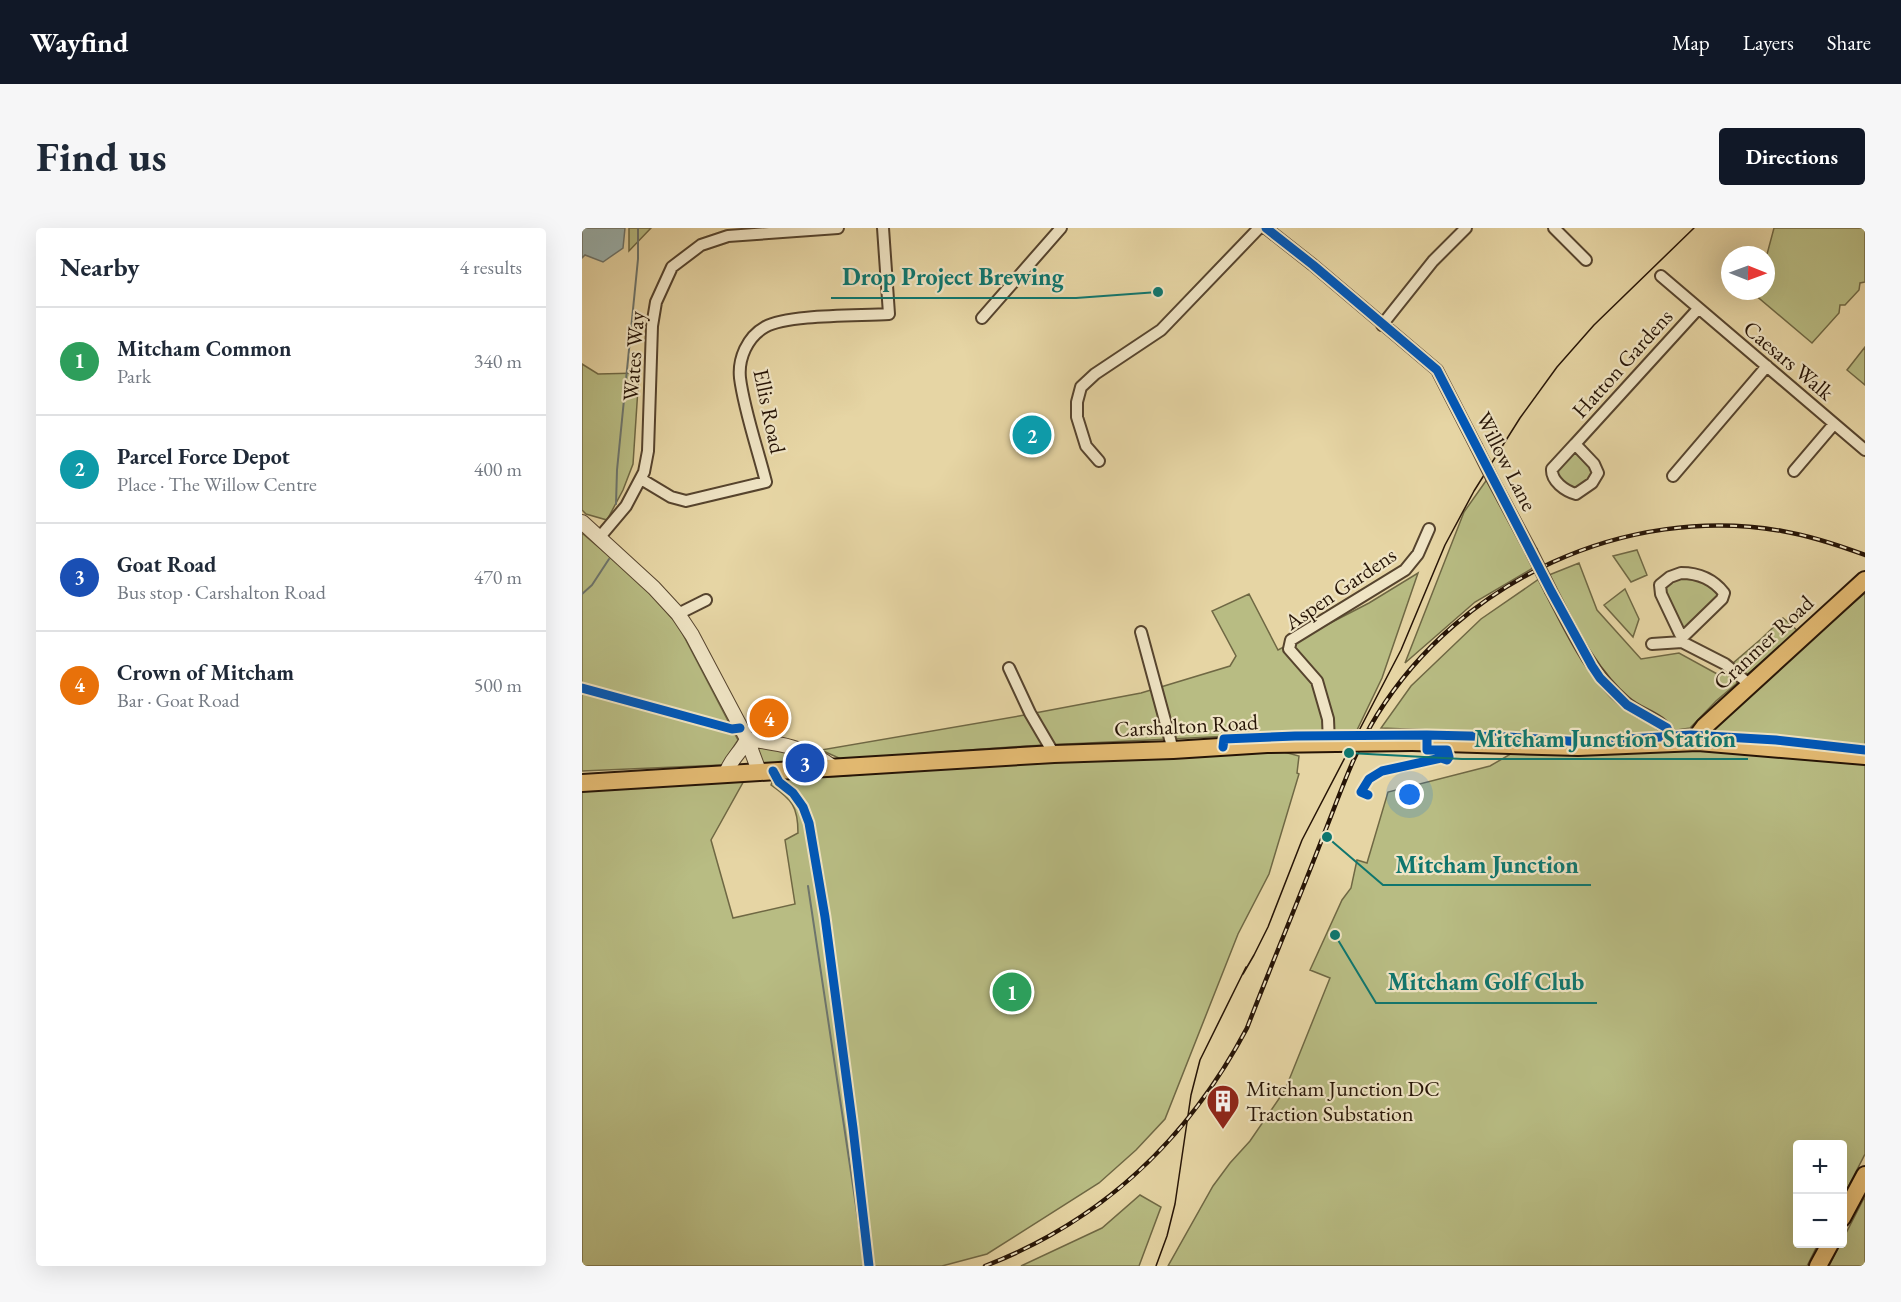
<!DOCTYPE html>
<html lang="en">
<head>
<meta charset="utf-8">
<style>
	body { margin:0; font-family:"EB Garamond",serif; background:#f6f6f7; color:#1f2937 }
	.controls { position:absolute; right:18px; bottom:18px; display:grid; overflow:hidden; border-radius:6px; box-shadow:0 6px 24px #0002 }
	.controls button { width:54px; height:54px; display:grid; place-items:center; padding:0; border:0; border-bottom:2px solid #e0e1e3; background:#fff; color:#1f2937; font:30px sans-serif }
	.compass { position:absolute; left:1139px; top:18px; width:54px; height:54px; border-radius:50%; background:#fff; box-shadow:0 6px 24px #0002; rotate:91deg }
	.you { position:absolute; left:828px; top:567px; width:21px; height:21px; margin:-15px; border:4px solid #fff; border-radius:50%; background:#1a73e8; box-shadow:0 0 0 9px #1a73e833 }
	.badge { display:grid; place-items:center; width:39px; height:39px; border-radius:50%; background:#111827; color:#fff; font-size:20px; font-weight:700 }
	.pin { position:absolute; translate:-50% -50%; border:3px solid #fff; box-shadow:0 2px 6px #0006 }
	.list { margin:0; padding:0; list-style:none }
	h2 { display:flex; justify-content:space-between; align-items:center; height:78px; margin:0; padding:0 24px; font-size:26px }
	h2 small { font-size:20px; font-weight:400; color:#747a83 }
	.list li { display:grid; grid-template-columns:39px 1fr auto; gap:18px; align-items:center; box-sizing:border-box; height:108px; padding:0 24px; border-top:2px solid #e0e1e3 }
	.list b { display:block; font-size:22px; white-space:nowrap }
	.list p { margin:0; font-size:20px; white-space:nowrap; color:#747a83 }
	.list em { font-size:20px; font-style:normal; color:#747a83 }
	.map { position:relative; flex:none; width:1283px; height:1038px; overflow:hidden; border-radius:6px }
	header { display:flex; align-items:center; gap:36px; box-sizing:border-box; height:84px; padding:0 30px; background:#111827; color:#fff }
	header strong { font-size:28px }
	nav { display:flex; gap:33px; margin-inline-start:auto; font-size:21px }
	.intro { display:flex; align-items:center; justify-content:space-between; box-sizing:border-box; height:144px; padding:0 36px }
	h1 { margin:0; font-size:42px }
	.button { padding:15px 27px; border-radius:6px; background:#111827; color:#fff; font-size:21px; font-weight:700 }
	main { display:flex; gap:36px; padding:0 36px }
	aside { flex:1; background:#fff; border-radius:6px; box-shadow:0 6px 24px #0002 }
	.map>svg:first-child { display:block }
	.green { fill:#b8bc83; stroke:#6f6844; stroke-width:1.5 }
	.water { fill:#9cb5b2; stroke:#6d756d; stroke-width:1.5 }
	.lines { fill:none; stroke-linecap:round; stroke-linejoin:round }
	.stream { stroke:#6d756d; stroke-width:2 }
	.minor-casing { stroke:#56442e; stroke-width:14 }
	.tertiary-casing { stroke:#56442e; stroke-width:16 }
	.primary-casing { stroke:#261406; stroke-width:20 }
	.minor { stroke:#efe4c4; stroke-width:10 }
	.tertiary { stroke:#efe4c4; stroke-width:14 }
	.primary { stroke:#e3ba72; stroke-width:16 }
	.tram { stroke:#261406; stroke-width:1.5 }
	.rail-casing { stroke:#261406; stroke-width:4.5 }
	.rail { stroke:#efe4c4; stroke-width:2; stroke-dasharray:7; stroke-linecap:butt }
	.minor-bridge-casing { stroke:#56442e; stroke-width:14; stroke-linecap:butt }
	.primary-bridge-casing { stroke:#261406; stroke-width:20; stroke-linecap:butt }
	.minor-bridge { stroke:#efe4c4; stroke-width:10 }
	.primary-bridge { stroke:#e3ba72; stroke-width:16 }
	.cycleway-casing { stroke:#efe4c4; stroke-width:13 }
	.cycleway { stroke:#0057b8; stroke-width:9 }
	.labels { text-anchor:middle; stroke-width:4.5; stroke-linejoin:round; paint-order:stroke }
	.street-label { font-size:22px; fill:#261406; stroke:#efe4c4 }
	.poi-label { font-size:22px; fill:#261406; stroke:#efe4c4; text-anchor:start }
	.leader { fill:none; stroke:#0f766e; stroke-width:2 }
	.callout-dot { fill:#0f766e; stroke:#efe4c4; stroke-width:2 }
	.callout-label { font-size:24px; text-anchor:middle; font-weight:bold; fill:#0f766e; stroke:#efe4c4; stroke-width:4.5; stroke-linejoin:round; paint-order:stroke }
</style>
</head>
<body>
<header>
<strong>Wayfind</strong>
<nav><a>Map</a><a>Layers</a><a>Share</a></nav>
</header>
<div class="intro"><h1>Find us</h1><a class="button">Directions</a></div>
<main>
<aside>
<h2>Nearby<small>4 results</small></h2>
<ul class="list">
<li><span class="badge" style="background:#2e9e5b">1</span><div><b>Mitcham Common</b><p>Park</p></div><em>340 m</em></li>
<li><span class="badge" style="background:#0f9aa8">2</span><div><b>Parcel Force Depot</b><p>Place · The Willow Centre</p></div><em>400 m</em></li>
<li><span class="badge" style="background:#1a4fb4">3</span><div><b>Goat Road</b><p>Bus stop · Carshalton Road</p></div><em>470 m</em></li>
<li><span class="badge" style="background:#e8710a">4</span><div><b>Crown of Mitcham</b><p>Bar · Goat Road</p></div><em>500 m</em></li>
</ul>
</aside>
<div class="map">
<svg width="1283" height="1038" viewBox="0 0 1283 1038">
	<rect width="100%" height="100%" fill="#e6d5a4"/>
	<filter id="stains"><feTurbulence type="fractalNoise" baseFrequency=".00333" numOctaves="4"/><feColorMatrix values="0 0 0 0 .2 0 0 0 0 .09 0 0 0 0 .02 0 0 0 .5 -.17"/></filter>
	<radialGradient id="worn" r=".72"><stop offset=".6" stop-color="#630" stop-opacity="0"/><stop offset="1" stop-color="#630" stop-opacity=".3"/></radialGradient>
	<!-- green -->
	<path class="green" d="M 47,0 L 69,0 L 47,23 Z
		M 1192,0 L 1283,0 L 1283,54 L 1278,55 L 1277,62 L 1263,77 L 1258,77 L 1257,85 L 1230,115 L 1172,66 L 1173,63 L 1184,63 L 1184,30 Z
		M 1283,119 L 1283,157 L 1265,142 Z
		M 0,136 L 16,146 L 57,145 L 51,236 L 41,262 L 25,292 L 4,286 L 0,282 Z
		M 991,226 L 995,226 L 1010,242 L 1008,249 L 995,260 C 986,258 978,252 974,244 Z
		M 906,250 L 951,340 L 893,374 L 823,435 L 882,284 Z
		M 0,305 L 59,355 L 96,397 L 156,512 L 140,537 L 0,543 Z
		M 1055,322 L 1065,347 L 1049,354 L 1031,328 Z
		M 997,335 L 1015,382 L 1059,431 L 1097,425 L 1137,447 L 1179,411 L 1201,390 L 1216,403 L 1134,473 L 1108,500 L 1063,507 L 998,508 L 799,500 L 829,458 L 899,391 L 957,351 Z
		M 1108,343 L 1139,367 L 1102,405 L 1080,366 L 1084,353 Z
		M 836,345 L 800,450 L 775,502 L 444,518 L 259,531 L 239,522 L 437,488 L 559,465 L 648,438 L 654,428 L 630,383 L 667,366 L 696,422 L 787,375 Z
		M 1043,361 L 1057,391 L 1051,409 L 1022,377 Z
		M 1283,365 L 1283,519 L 1133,503 L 1128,500 L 1225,412 L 1255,389 Z
		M 179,518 L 223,528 L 222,533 L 179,536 L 174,520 Z
		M 1109,518 L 1283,533 L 1283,926 L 1261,969 L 1260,916 L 1216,916 L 1216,1016 L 1236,1016 L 1225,1038 L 586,1038 L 631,958 L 648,935 L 668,913 L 703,862 L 748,750 L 728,742 L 760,672 L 769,660 L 775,632 L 785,635 L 806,564 L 908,538 L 932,524 Z
		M 702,524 L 717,528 L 715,545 L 717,546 L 687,646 L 656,706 L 583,891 L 554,922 L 517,955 L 405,1026 L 360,1038 L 0,1038 L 0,563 L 164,549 L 129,612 L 151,690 L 213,676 L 203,612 L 216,605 C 216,578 210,572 189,557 L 191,552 L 262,548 L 417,535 Z
		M 558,967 L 579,979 L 557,1038 L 439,1038 L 520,1000 Z
		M 1283,968 L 1283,1038 L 1247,1038 L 1258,1016 L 1260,1016 L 1261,1011 Z"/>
	<!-- water -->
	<path class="water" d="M 0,0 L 43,0 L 41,20 L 21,34 L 3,27 L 0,30 Z"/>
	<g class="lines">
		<!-- stream -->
		<path class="stream" d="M 34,276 L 35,242 L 56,31 L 56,0
			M 0,366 L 10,357 L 27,331
			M 226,658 L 282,1031"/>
		<defs>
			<path id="minor" d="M 684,0 L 731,37 L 855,142 L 894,218
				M 972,0 L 1004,32
				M 1079,48 L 1283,222
				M 400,90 L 479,0
				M 800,97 L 851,33 L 884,0
				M 993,216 L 1116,81
				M 993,216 L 1012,236 L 1016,245 L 1010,255 L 994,266 C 983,263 969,253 970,241 Z
				M 517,233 L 504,218 L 495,189 L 495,174 L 499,159 L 513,146 L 579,102 L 677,0
				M 1212,243 L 1252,196
				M 1091,248 L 1185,138
				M 910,250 L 949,323
				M 59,251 L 89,269 L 104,273 L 184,254 C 176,222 162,182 158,150 C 156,131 165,109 183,99 C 206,86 277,88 307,86 L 301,0
				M 17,310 L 44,278 L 62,244 L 66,223 L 70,98 L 74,74 L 90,39 L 119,17 L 146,8 L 256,0
				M 1099,345 C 1117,345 1131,351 1142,365 L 1140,371 L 1103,407 L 1098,406 L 1079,366 L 1078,357 L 1088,349 Z
				M 969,363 C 990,403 1008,444 1043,474 C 1060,489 1085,490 1090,514
				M 96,386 L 124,372
				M 559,404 L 591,522
				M 1070,416 L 1100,414 L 1143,436 L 1167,456
				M 427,440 L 448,485 L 472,526
				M 747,515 L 746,491 L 735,453 L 707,421 L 709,412 L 823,342 L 836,326 L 847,301"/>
			<path id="tertiary" d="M 0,294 L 72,360 L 96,386 L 110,407 L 165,511 L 177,543
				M 165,511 C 196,515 226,520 251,539
				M 144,546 C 147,532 160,524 165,511"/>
			<path id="primary" d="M 830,514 L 996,519 L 1116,514 L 1283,528
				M 1116,514 L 1116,507 L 1122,499 L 1283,352
				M 0,555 L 472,526 L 591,522 L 685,516 L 754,515
				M 1260,990 L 1283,947
				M 1236,1038 L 1248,1016"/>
		</defs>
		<!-- minor casing -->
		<use href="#minor" class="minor-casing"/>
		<!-- tertiary casing -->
		<use href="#tertiary" class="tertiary-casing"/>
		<!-- primary casing -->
		<use href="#primary" class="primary-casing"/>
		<!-- minor -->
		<use href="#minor" class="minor"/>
		<!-- tertiary -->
		<use href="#tertiary" class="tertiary"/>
		<!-- primary -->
		<use href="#primary" class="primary"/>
		<!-- tram -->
		<path class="tram" d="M 661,746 L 672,727 L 686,699 L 720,612 L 819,422 L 863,317 L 892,263 L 938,190 L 975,139 L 1012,97 L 1112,0
			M 574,1038 L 585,1008 L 593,976 L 609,867 L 618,832 L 664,739"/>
		<defs>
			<path id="rail" d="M 403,1038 C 522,992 606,911 665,800 C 690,735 717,671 742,606 C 758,566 772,524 795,487 C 879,352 1044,276 1200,303 C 1229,308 1256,317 1283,327"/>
		</defs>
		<!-- rail casing -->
		<use href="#rail" class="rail-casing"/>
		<!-- rail -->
		<use href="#rail" class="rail"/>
		<defs>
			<path id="minor-bridge" d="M 894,218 L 910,250
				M 949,323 L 969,363"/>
			<path id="primary-bridge" d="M 754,515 L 830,514"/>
		</defs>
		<!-- minor-bridge casing -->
		<use href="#minor-bridge" class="minor-bridge-casing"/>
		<!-- primary-bridge casing -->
		<use href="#primary-bridge" class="primary-bridge-casing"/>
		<!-- minor-bridge -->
		<use href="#minor-bridge" class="minor-bridge"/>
		<!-- primary-bridge -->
		<use href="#primary-bridge" class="primary-bridge"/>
		<defs>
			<path id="cycleway" d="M 684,0 L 731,37 L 855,142 L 969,363 L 1010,438 L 1018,450 L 1045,477 L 1085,500 L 1090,514
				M 0,460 L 150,501 L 158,500
				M 641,519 L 642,511 L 713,508 L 845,507 L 927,509 L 1000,514 L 1109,507 L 1194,512 L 1283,522
				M 191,543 L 197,554 L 211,565 L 221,579 L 227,595 L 243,689 L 271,900 L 287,1038
				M 786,567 L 779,564 L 787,551 L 800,543 L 859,530 L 865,532 L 867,529 L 865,522 L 845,522 L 845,507"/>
		</defs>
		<!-- cycleway casing -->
		<use href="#cycleway" class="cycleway-casing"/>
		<!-- cycleway -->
		<use href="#cycleway" class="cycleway"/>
	</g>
	<!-- icons -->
	<defs>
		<symbol id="building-pin" viewBox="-11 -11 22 30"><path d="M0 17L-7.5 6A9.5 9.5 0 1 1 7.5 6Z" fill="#8f2418" stroke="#efe4c4"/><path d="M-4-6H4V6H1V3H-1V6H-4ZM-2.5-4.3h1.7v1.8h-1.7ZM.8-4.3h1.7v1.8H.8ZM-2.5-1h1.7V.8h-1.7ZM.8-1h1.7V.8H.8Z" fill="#fff"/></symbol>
	</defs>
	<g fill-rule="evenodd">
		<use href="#building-pin" x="622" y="854" width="38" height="52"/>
	</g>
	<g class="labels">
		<!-- street labels -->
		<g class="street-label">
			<text transform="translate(51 128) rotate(-86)" y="8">Wates Way</text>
			<text transform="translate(1207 132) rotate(40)" y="8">Caesars Walk</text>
			<text transform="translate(1040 135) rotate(-48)" y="8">Hatton Gardens</text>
			<text transform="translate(188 183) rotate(78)" y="8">Ellis Road</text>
			<text transform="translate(925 233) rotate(63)" y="8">Willow Lane</text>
			<text transform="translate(758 360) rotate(-34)" y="8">Aspen Gardens</text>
			<text transform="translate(1181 414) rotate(-43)" y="8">Cranmer Road</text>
			<text transform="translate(604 497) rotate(-3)" y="8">Carshalton Road</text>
		</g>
		<!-- poi labels -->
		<g class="poi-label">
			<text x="664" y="868">Mitcham Junction DC<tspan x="664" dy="25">Traction Substation</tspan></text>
		</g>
	</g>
	<!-- callouts -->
	<path class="leader" d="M576 64L494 70H249M767 525L880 531H1166M745 609L801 657H1009M753 707L794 775H1015"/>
	<g class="callout-dot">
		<circle cx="576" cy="64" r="6"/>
		<circle cx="767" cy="525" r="6"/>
		<circle cx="745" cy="609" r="6"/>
		<circle cx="753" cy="707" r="6"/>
	</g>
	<g class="callout-label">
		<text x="371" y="57">Drop Project Brewing</text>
		<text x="1023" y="519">Mitcham Junction Station</text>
		<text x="905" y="645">Mitcham Junction</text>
		<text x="904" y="762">Mitcham Golf Club</text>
	</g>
	<rect width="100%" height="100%" filter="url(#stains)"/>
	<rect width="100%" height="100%" fill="url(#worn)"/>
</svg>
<div class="controls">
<button>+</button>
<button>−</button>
</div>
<svg class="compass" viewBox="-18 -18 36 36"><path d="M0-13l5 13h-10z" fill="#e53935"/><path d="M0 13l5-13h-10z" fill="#747a83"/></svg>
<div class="you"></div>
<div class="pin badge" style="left:430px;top:764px;background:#2e9e5b">1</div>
<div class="pin badge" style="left:450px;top:207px;background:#0f9aa8">2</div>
<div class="pin badge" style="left:223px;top:535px;background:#1a4fb4">3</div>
<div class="pin badge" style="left:187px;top:490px;background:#e8710a">4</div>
</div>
</main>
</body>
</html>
